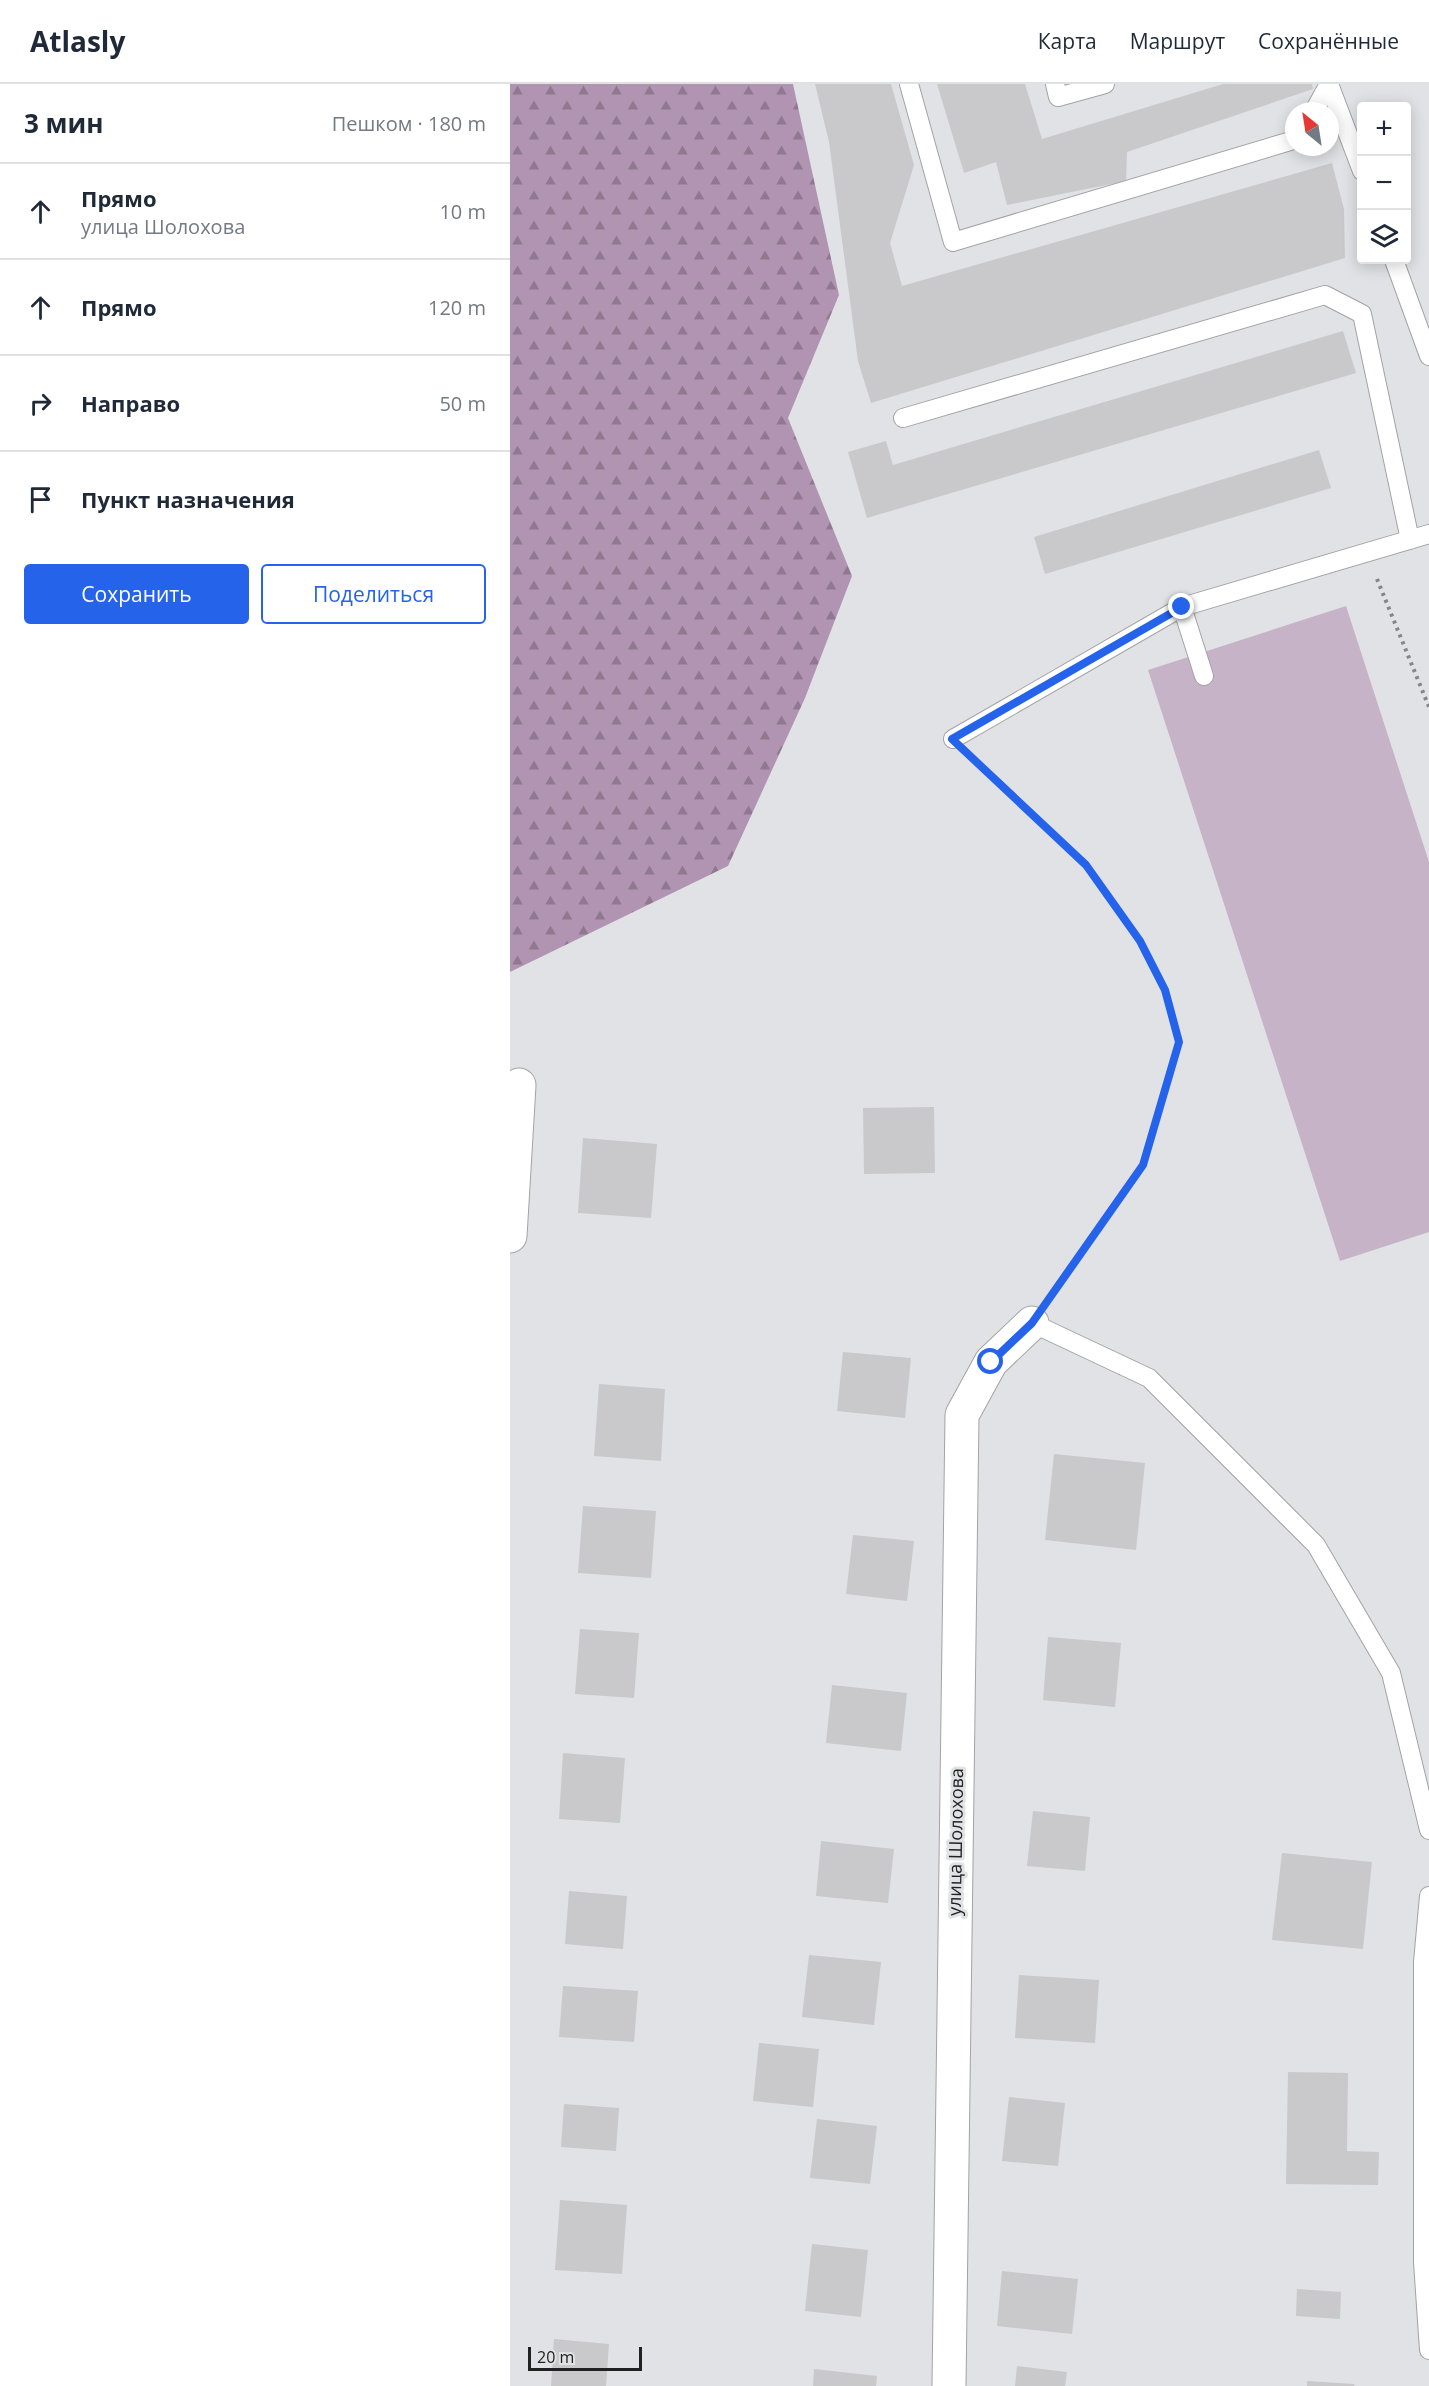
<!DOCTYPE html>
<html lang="ru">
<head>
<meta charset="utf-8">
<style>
	body { margin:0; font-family:"Open Sans",sans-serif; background:#f2f2f3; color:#1f2937 }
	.controls { position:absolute; right:18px; top:18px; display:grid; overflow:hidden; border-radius:6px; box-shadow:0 3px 15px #0003 }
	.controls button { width:54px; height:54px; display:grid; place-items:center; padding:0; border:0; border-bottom:2px solid #e0e1e3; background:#fff; color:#1f2937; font:30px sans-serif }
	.compass { position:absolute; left:775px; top:18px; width:54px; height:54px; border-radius:50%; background:#fff; box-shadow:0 3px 15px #0003; rotate:330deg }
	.scale { position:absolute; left:18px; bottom:15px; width:114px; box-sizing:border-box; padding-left:6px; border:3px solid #212122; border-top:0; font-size:16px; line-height:21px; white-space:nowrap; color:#212122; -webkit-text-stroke:4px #e1e2e5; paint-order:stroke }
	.stop { position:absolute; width:18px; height:18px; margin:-14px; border:4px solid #2563eb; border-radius:50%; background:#fff }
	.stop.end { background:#2563eb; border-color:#fff; box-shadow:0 2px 6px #0008 }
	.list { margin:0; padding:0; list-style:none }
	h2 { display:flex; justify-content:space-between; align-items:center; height:78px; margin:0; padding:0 24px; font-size:26px }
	h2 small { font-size:20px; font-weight:400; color:#747a83 }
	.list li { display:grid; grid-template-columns:39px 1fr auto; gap:18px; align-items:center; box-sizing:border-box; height:96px; padding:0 24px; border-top:2px solid #e0e1e3 }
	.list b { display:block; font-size:22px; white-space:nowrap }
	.list p { margin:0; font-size:20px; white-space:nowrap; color:#747a83 }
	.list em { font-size:20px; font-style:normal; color:#747a83 }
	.actions { display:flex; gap:12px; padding:18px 24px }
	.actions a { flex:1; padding:14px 0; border:2px solid #2563eb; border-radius:6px; text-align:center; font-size:21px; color:#2563eb }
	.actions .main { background:#2563eb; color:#fff }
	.icon { flex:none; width:33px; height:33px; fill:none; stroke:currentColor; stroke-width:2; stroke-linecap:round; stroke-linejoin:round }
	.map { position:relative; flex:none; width:919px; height:2302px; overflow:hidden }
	header { display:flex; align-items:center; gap:36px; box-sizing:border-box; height:84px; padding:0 30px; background:#fff; border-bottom:2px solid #e0e1e3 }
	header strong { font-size:28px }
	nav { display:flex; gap:33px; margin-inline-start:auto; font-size:21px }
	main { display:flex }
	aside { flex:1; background:#fff }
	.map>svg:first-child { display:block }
	.forest { fill:url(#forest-firs) }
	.pitch { fill:#c7b3c8 }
	.building { fill:#c9c8cb }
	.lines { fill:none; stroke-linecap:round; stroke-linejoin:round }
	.service-casing { stroke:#a3a3a6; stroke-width:20 }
	.minor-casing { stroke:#a3a3a6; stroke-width:35 }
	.path { stroke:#858688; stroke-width:4; stroke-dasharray:3 4.5; stroke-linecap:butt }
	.service { stroke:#fff; stroke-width:18 }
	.minor { stroke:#fff; stroke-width:33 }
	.route { stroke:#2563eb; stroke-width:8 }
	.labels { text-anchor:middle; stroke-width:6; stroke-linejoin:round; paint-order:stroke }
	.street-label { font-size:18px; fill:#212122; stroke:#e1e2e5 }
</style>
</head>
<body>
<header>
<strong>Atlasly</strong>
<nav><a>Карта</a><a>Маршрут</a><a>Сохранённые</a></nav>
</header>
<main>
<aside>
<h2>3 мин<small>Пешком · 180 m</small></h2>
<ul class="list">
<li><svg class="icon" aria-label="ahead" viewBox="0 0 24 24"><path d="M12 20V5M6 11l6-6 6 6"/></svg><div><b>Прямо</b><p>улица Шолохова</p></div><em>10 m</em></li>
<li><svg class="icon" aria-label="ahead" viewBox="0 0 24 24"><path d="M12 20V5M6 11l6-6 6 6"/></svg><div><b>Прямо</b></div><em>120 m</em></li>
<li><svg class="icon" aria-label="right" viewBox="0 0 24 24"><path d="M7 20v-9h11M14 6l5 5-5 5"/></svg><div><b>Направо</b></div><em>50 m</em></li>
<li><svg class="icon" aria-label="arrive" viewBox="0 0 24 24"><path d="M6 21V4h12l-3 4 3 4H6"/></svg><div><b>Пункт назначения</b></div></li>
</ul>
<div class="actions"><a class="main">Сохранить</a><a>Поделиться</a></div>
</aside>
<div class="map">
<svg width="919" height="2302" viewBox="0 0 919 2302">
	<defs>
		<pattern id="forest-firs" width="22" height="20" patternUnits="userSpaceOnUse" patternTransform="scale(1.5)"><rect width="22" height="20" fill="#b194b2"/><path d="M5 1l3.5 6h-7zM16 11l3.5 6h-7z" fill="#907890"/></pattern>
	</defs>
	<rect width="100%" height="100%" fill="#e1e2e5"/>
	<!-- forest -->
	<path class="forest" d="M 0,0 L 283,0 L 329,211 L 278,334 L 342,492 L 295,614 L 218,782 L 0,888 Z"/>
	<!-- pitch -->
	<path class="pitch" d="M 836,522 L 919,778 L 919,1148 L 830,1177 L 638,586 Z"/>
	<!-- building -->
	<path class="building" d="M 305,0 L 381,0 L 404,81 L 380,159 L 392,202 L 822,79 L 834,125 L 835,174 L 361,319 L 348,277 L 319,58 Z
		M 427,0 L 515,0 L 532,55 L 713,0 L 802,0 L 803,5 L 617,68 L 616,97 L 497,121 L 486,78 L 454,89 Z
		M 833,247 L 846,289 L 357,434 L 338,368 L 376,357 L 383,381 Z
		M 809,366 L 821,404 L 535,490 L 524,453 Z
		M 424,1023 L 425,1089 L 354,1090 L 353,1024 Z
		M 73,1054 L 147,1060 L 141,1134 L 68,1129 Z
		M 333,1268 L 401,1274 L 395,1334 L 327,1327 Z
		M 89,1300 L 155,1305 L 151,1377 L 84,1372 Z
		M 544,1370 L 635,1379 L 626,1466 L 535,1456 Z
		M 73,1422 L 146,1427 L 141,1494 L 68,1489 Z
		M 343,1451 L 404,1457 L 397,1517 L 336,1510 Z
		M 70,1545 L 129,1549 L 124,1614 L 65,1610 Z
		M 538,1553 L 611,1559 L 605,1623 L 533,1616 Z
		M 322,1601 L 397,1609 L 391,1667 L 316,1659 Z
		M 53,1669 L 115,1674 L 110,1739 L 49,1735 Z
		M 523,1727 L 580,1733 L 575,1787 L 517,1782 Z
		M 311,1757 L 384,1765 L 378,1819 L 306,1812 Z
		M 772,1769 L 862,1778 L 853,1865 L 762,1856 Z
		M 59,1807 L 117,1812 L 113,1865 L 55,1860 Z
		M 299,1871 L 371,1878 L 364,1941 L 292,1933 Z
		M 509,1891 L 589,1896 L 585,1959 L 505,1954 Z
		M 53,1902 L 128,1907 L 124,1958 L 49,1953 Z
		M 249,1959 L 309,1965 L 303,2023 L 243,2017 Z
		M 778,1988 L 838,1989 L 837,2067 L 869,2068 L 868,2101 L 776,2100 Z
		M 499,2013 L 555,2019 L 548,2082 L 492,2077 Z
		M 54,2020 L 109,2024 L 106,2067 L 51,2063 Z
		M 307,2035 L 367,2042 L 360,2100 L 300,2094 Z
		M 50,2116 L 117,2121 L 112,2190 L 45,2186 Z
		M 302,2160 L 358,2166 L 351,2233 L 295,2227 Z
		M 492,2187 L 568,2195 L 562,2250 L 487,2242 Z
		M 787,2205 L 831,2208 L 830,2235 L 786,2232 Z
		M 44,2255 L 99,2260 L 96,2302 L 41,2302 Z
		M 507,2282 L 557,2288 L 555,2302 L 505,2302 Z
		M 304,2285 L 367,2292 L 366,2302 L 303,2302 Z
		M 797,2297 L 845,2300 L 844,2302 L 797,2302 Z"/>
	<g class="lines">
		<defs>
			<path id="service" d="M 399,0 L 443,158 L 784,56
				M 545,0 L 548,13 L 595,0
				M 819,0 L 852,87
				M 804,27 L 819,0
				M 884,176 L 919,272
				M 393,334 L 815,211 L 852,230 L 900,456
				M 672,523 L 694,592
				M 443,655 L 672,523 L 919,450
				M 522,1239 L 639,1294 L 806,1461 L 881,1589 L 919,1746
				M 919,1812 L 913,1878 L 913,2178 L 919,2266"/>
			<path id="minor" d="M 0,1152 L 9,1001
				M 439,2302 L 452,1331 L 481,1278 L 522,1239"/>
		</defs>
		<!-- service casing -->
		<use href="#service" class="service-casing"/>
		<!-- minor casing -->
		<use href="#minor" class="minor-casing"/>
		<!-- path -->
		<path class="path" d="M 867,495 L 919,623
			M 464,675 L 576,781 L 630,857 L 655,906 L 669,958 L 633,1081 L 543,1209"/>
		<!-- service -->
		<use href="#service" class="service"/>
		<!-- minor -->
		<use href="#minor" class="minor"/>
	</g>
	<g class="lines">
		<!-- route -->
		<path class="route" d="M 481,1278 L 522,1239 L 633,1081 L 669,958 L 655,906 L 630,857 L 576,781 L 442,655 L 672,523"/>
	</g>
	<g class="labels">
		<!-- street labels -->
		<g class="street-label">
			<text transform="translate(446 1758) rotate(-89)" y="6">улица Шолохова</text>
		</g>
	</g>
</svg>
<div class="controls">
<button>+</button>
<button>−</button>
<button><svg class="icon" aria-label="layers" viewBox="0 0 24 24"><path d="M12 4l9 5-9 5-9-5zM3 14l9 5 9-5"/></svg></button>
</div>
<svg class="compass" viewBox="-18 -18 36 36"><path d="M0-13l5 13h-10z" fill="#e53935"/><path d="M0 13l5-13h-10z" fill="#747a83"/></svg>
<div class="scale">20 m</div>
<div class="stop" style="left:481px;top:1278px"></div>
<div class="stop end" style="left:672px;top:523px"></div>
</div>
</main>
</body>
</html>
